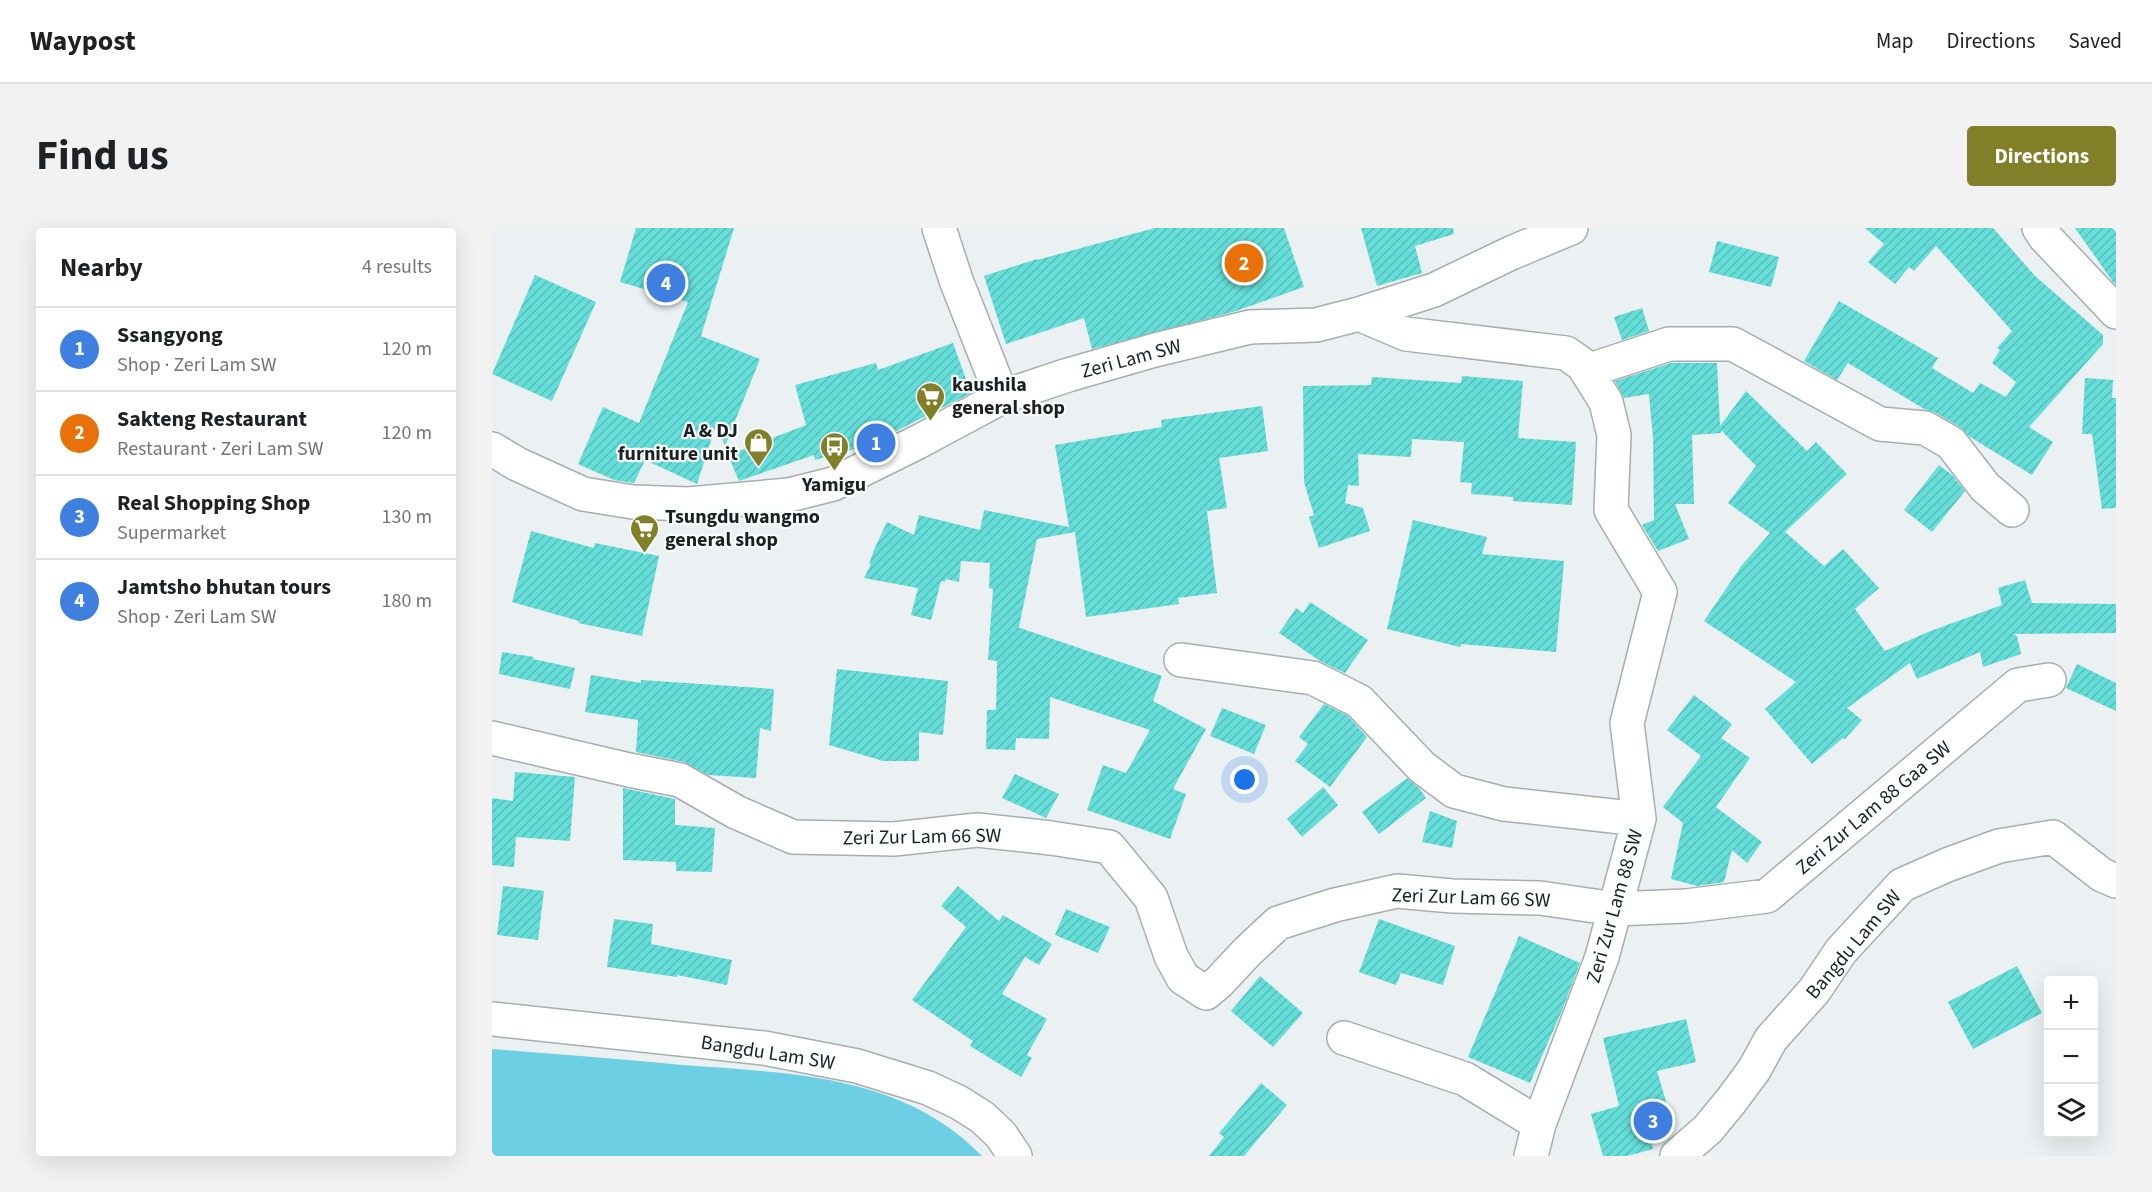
<!DOCTYPE html>
<html lang="en">
<head>
<meta charset="utf-8">
<style>
	body { margin:0; font-family:"Source Sans 3",sans-serif; background:#f2f2f2; color:#202124 }
	.controls { position:absolute; right:18px; bottom:18px; display:grid; overflow:hidden; border-radius:6px; box-shadow:0 6px 24px #0002 }
	.controls button { width:54px; height:54px; display:grid; place-items:center; padding:0; border:0; border-bottom:2px solid #e0e0e0; background:#fff; color:#202124; font:30px sans-serif }
	.you { position:absolute; left:753px; top:552px; width:21px; height:21px; margin:-15px; border:4px solid #fff; border-radius:50%; background:#1a73e8; box-shadow:0 0 0 9px #1a73e833 }
	.badge { display:grid; place-items:center; width:39px; height:39px; border-radius:50%; background:#818029; color:#fff; font-size:20px; font-weight:700 }
	.pin { position:absolute; translate:-50% -50%; border:3px solid #fff; box-shadow:0 2px 6px #0006 }
	.list { margin:0; padding:0; list-style:none }
	h2 { display:flex; justify-content:space-between; align-items:center; height:78px; margin:0; padding:0 24px; font-size:26px }
	h2 small { font-size:20px; font-weight:400; color:#757577 }
	.list li { display:grid; grid-template-columns:39px 1fr auto; gap:18px; align-items:center; box-sizing:border-box; height:84px; padding:0 24px; border-top:2px solid #e0e0e0 }
	.list b { display:block; font-size:22px; white-space:nowrap }
	.list p { margin:0; font-size:20px; white-space:nowrap; color:#757577 }
	.list em { font-size:20px; font-style:normal; color:#757577 }
	.icon { flex:none; width:33px; height:33px; fill:none; stroke:currentColor; stroke-width:2; stroke-linecap:round; stroke-linejoin:round }
	.map { position:relative; flex:none; width:1624px; height:928px; overflow:hidden; border-radius:6px }
	header { display:flex; align-items:center; gap:36px; box-sizing:border-box; height:84px; padding:0 30px; background:#fff; border-bottom:2px solid #e0e0e0 }
	header strong { font-size:28px }
	nav { display:flex; gap:33px; margin-inline-start:auto; font-size:21px }
	.intro { display:flex; align-items:center; justify-content:space-between; box-sizing:border-box; height:144px; padding:0 36px }
	h1 { margin:0; font-size:42px }
	.button { padding:15px 27px; border-radius:6px; background:#818029; color:#fff; font-size:21px; font-weight:700 }
	main { display:flex; gap:36px; padding:0 36px }
	aside { flex:1; background:#fff; border-radius:6px; box-shadow:0 6px 24px #0002 }
	.map>svg:first-child { display:block }
	.green { fill:#6dcfe3 }
	.building { fill:url(#building-hatch) }
	.lines { fill:none; stroke-linecap:round; stroke-linejoin:round }
	.minor-casing { stroke:#a8adae; stroke-width:36 }
	.minor { stroke:#fff; stroke-width:33 }
	.labels { text-anchor:middle; stroke-width:4.5; stroke-linejoin:round; paint-order:stroke }
	.street-label { font-size:20px; fill:#1e2020; stroke:#f8feff }
	.poi-label { font-size:20px; font-weight:bold; fill:#1e2020; stroke:#f8feff; text-anchor:start }
</style>
</head>
<body>
<header>
<strong>Waypost</strong>
<nav><a>Map</a><a>Directions</a><a>Saved</a></nav>
</header>
<div class="intro"><h1>Find us</h1><a class="button">Directions</a></div>
<main>
<aside>
<h2>Nearby<small>4 results</small></h2>
<ul class="list">
<li><span class="badge" style="background:#3f7fe0">1</span><div><b>Ssangyong</b><p>Shop · Zeri Lam SW</p></div><em>120 m</em></li>
<li><span class="badge" style="background:#e8710a">2</span><div><b>Sakteng Restaurant</b><p>Restaurant · Zeri Lam SW</p></div><em>120 m</em></li>
<li><span class="badge" style="background:#3f7fe0">3</span><div><b>Real Shopping Shop</b><p>Supermarket</p></div><em>130 m</em></li>
<li><span class="badge" style="background:#3f7fe0">4</span><div><b>Jamtsho bhutan tours</b><p>Shop · Zeri Lam SW</p></div><em>180 m</em></li>
</ul>
</aside>
<div class="map">
<svg width="1624" height="928" viewBox="0 0 1624 928">
	<defs>
		<pattern id="building-hatch" width="6" height="6" patternUnits="userSpaceOnUse" patternTransform="scale(1.5)"><rect width="6" height="6" fill="#65ddd8"/><path d="M-1 1l2-2M0 6l6-6M5 7l2-2" fill="none" stroke="#57bdb9"/></pattern>
	</defs>
	<rect width="100%" height="100%" fill="#ebf0f2"/>
	<!-- green -->
	<path class="green" d="M 0,821 C 64,826 128,831 191,837 C 297,845 411,846 490,928 L 0,928 Z"/>
	<!-- building -->
	<path class="building" d="M 144,0 L 242,0 L 209,108 L 268,131 L 233,218 L 224,197 L 205,256 L 153,232 L 142,255 L 122,252 L 86,236 L 111,179 L 147,195 L 196,74 L 128,54 Z
		M 663,0 L 792,0 L 812,59 L 741,84 L 600,121 L 592,90 L 514,116 L 492,48 L 545,31 L 545,32 Z
		M 869,0 L 961,0 L 962,6 L 923,18 L 930,45 L 885,58 Z
		M 1373,0 L 1501,0 L 1543,48 L 1611,107 L 1611,116 L 1537,199 L 1561,214 L 1540,247 L 1478,209 L 1468,199 L 1442,184 L 1432,181 L 1356,135 L 1345,152 L 1312,133 L 1347,73 L 1446,130 L 1440,140 L 1481,165 L 1488,155 L 1514,169 L 1524,154 L 1500,135 L 1508,122 L 1505,120 L 1520,103 L 1444,18 L 1422,43 L 1417,39 L 1403,56 L 1376,34 L 1392,16 Z
		M 1583,0 L 1624,0 L 1624,57 L 1621,54 Z
		M 1225,13 L 1287,29 L 1279,59 L 1217,44 Z
		M 43,47 L 104,74 L 60,173 L 0,146 Z
		M 1150,80 L 1157,103 L 1130,112 L 1122,89 Z
		M 461,115 L 479,165 L 377,217 L 323,232 L 322,227 L 247,253 L 236,227 L 314,197 L 303,157 L 384,135 L 386,142 Z
		M 1179,135 L 1225,135 L 1228,198 L 1254,163 L 1315,223 L 1324,214 L 1355,246 L 1293,304 L 1332,338 L 1351,321 L 1387,360 L 1363,381 L 1393,423 L 1436,404 L 1510,377 L 1506,360 L 1533,352 L 1540,375 L 1624,376 L 1624,405 L 1521,406 L 1525,408 L 1529,426 L 1491,439 L 1488,424 L 1425,451 L 1418,435 L 1355,480 L 1370,492 L 1353,511 L 1351,510 L 1320,536 L 1273,481 L 1304,454 L 1212,393 L 1250,337 L 1278,305 L 1236,275 L 1264,238 L 1229,202 L 1229,205 L 1200,207 L 1202,276 L 1183,276 L 1197,311 L 1166,323 L 1150,297 L 1162,292 L 1161,210 L 1157,166 L 1132,170 L 1123,153 Z
		M 970,148 L 1031,153 L 1026,210 L 1084,214 L 1080,277 L 1021,273 L 1021,269 L 979,266 L 980,255 L 968,254 L 972,214 L 920,211 L 919,229 L 866,226 L 867,258 L 856,257 L 853,275 L 871,280 L 878,303 L 827,320 L 817,289 L 822,287 L 812,254 L 811,158 L 879,157 L 880,149 L 969,155 Z
		M 1593,150 L 1621,152 L 1620,170 L 1624,170 L 1624,280 L 1610,281 L 1600,206 L 1590,206 Z
		M 770,178 L 776,223 L 727,230 L 735,280 L 715,283 L 725,365 L 686,370 L 687,376 L 594,389 L 583,304 L 545,311 L 527,399 L 525,399 L 670,448 L 661,473 L 714,501 L 681,561 L 694,566 L 678,611 L 595,582 L 611,537 L 634,545 L 658,502 L 558,469 L 557,511 L 524,510 L 523,522 L 494,521 L 495,482 L 504,482 L 505,433 L 496,432 L 501,361 L 497,360 L 498,335 L 469,333 L 467,354 L 454,351 L 453,354 L 449,353 L 439,392 L 419,387 L 426,360 L 372,350 L 379,336 L 377,336 L 382,322 L 395,294 L 422,307 L 427,287 L 488,302 L 492,282 L 577,299 L 563,217 L 670,199 L 669,192 Z
		M 1447,237 L 1460,247 L 1473,263 L 1440,304 L 1412,282 Z
		M 921,292 L 995,309 L 990,326 L 1072,333 L 1064,424 L 969,416 L 968,419 L 895,401 Z
		M 39,303 L 102,320 L 103,315 L 167,328 L 150,408 L 86,395 L 87,393 L 20,374 Z
		M 818,374 L 876,412 L 853,445 L 828,433 L 787,405 L 804,380 L 811,385 Z
		M 10,424 L 42,429 L 41,431 L 83,440 L 78,461 L 7,446 Z
		M 1585,436 L 1624,455 L 1624,483 L 1574,460 Z
		M 345,441 L 456,453 L 451,507 L 427,504 L 427,533 L 391,533 L 337,517 Z
		M 99,447 L 149,455 L 149,452 L 282,461 L 279,503 L 268,500 L 264,550 L 216,547 L 192,534 L 144,524 L 146,492 L 93,484 Z
		M 1202,467 L 1240,496 L 1229,510 L 1258,530 L 1224,579 L 1270,614 L 1255,635 L 1240,622 L 1232,654 L 1205,658 L 1179,651 L 1191,595 L 1171,579 L 1209,528 L 1175,502 Z
		M 832,476 L 856,488 L 875,509 L 838,559 L 803,533 L 816,516 L 807,509 Z
		M 730,480 L 774,497 L 762,526 L 718,508 Z
		M 23,544 L 83,549 L 78,613 L 24,609 L 22,639 L 0,637 L 0,570 L 21,573 Z
		M 523,546 L 567,566 L 554,590 L 510,570 Z
		M 915,550 L 927,560 L 934,570 L 887,606 L 870,584 Z
		M 831,559 L 846,577 L 810,609 L 795,591 Z
		M 131,560 L 183,571 L 183,597 L 223,600 L 220,644 L 184,643 L 184,634 L 131,632 Z
		M 938,583 L 965,593 L 960,620 L 930,614 Z
		M 11,658 L 52,663 L 46,712 L 5,707 Z
		M 466,658 L 507,693 L 511,687 L 560,716 L 547,737 L 533,729 L 510,766 L 555,791 L 535,827 L 540,830 L 529,849 L 478,818 L 481,813 L 420,772 L 474,699 L 449,678 Z
		M 574,681 L 618,699 L 606,725 L 563,707 Z
		M 122,691 L 161,696 L 159,716 L 240,732 L 235,757 L 185,747 L 185,749 L 115,739 Z
		M 887,691 L 963,718 L 951,757 L 909,745 L 904,757 L 867,744 Z
		M 1027,708 L 1088,735 L 1069,785 L 1038,855 L 976,829 Z
		M 1525,738 L 1550,785 L 1481,821 L 1456,774 Z
		M 768,748 L 811,785 L 781,819 L 739,783 Z
		M 1194,791 L 1204,834 L 1165,843 L 1181,897 L 1156,904 L 1161,921 L 1135,928 L 1111,928 L 1099,886 L 1127,878 L 1111,810 Z
		M 769,855 L 795,877 L 752,928 L 717,928 L 732,909 L 727,905 Z"/>
	<g class="lines">
		<defs>
			<path id="minor" d="M 447,0 L 464,52 L 510,169
				M 1547,0 L 1553,9 L 1624,84
				M 867,86 L 914,106 L 1074,125 L 1091,137 L 1114,174 L 1122,207 L 1119,282 L 1168,364 L 1135,495 L 1147,591 L 1110,729 L 1047,896 L 1039,928
				M 1095,143 L 1177,116 L 1241,116 L 1388,196 L 1433,200 L 1459,215 L 1493,259 L 1520,282
				M 0,221 L 25,236 L 91,266 L 141,274 L 196,276 L 297,267 L 341,256 L 426,214 L 510,169 L 576,147 L 663,122 L 758,99 L 824,97 L 867,86 L 942,62 L 1019,25 L 1079,0
				M 689,432 L 821,450 L 867,473 L 930,539 L 962,563 L 1012,576 L 1147,591
				M 0,510 L 137,542 L 188,552 L 244,584 L 301,609 L 402,611 L 485,602 L 559,610 L 617,619 L 659,670 L 679,728 L 691,750 L 714,765 L 727,754 L 755,724 L 786,695 L 843,677 L 905,663 L 960,668 L 1048,670 L 1123,681 L 1194,678 L 1275,668 L 1526,457 L 1557,452
				M 0,791 L 272,820 L 365,838 L 436,860 L 466,874 L 490,889 L 509,907 L 523,928
				M 852,810 L 973,851 L 1047,896
				M 1185,928 L 1216,901 L 1239,873 L 1262,842 L 1279,811 L 1322,763 L 1349,723 L 1410,657 L 1455,637 L 1507,618 L 1561,609 L 1610,647 L 1624,653"/>
		</defs>
		<!-- minor casing -->
		<use href="#minor" class="minor-casing"/>
		<!-- minor -->
		<use href="#minor" class="minor"/>
	</g>
	<!-- icons -->
	<defs>
		<symbol id="supermarket-pin" viewBox="-11 -11 22 30"><path d="M0 17L-7.5 6A9.5 9.5 0 1 1 7.5 6Z" fill="#818029" stroke="#f8feff"/><path d="M-6-5.5h2.5l.6 2H6L4.5 2H-2.5L-4.4-4H-6ZM-1.5 3.2a1.3 1.3 0 1 0 .1 0ZM3 3.2a1.3 1.3 0 1 0 .1 0Z" fill="#fff"/></symbol>
		<symbol id="shop-pin" viewBox="-11 -11 22 30"><path d="M0 17L-7.5 6A9.5 9.5 0 1 1 7.5 6Z" fill="#818029" stroke="#f8feff"/><path d="M-5-2.5h2.3a2.7 3.5 0 0 1 5.4 0H5L5.5 6h-11ZM-1.5-2.5h3a1.5 2.3 0 0 0-3 0Z" fill="#fff"/></symbol>
		<symbol id="bus-pin" viewBox="-11 -11 22 30"><path d="M0 17L-7.5 6A9.5 9.5 0 1 1 7.5 6Z" fill="#818029" stroke="#f8feff"/><path d="M-5-6H5V4H4V6H2V4H-2V6H-4V4H-5ZM-3.5-4V0h7V-4ZM-3.5 1.2v1.5H-2V1.2ZM2 1.2v1.5H3.5V1.2Z" fill="#fff"/></symbol>
	</defs>
	<g fill-rule="evenodd">
		<use href="#supermarket-pin" x="422" y="152" width="33" height="45"/>
		<use href="#shop-pin" x="250" y="198" width="33" height="45"/>
		<use href="#bus-pin" x="326" y="202" width="33" height="45"/>
		<use href="#supermarket-pin" x="136" y="284" width="33" height="45"/>
	</g>
	<g class="labels">
		<!-- street labels -->
		<g class="street-label">
			<text transform="translate(639 130) rotate(-15)" y="7">Zeri Lam SW</text>
			<text transform="translate(1381 579) rotate(-40)" y="7">Zeri Zur Lam 88 Gaa SW</text>
			<text transform="translate(430 608) rotate(-1)" y="7">Zeri Zur Lam 66 SW</text>
			<text transform="translate(979 669) rotate(2)" y="7">Zeri Zur Lam 66 SW</text>
			<text transform="translate(1122 678) rotate(-74)" y="7">Zeri Zur Lam 88 SW</text>
			<text transform="translate(1361 716) rotate(-50)" y="7">Bangdu Lam SW</text>
			<text transform="translate(276 824) rotate(9)" y="7">Bangdu Lam SW</text>
		</g>
		<!-- poi labels -->
		<g class="poi-label">
			<text x="460" y="163">kaushila<tspan x="460" dy="23">general shop</tspan></text>
			<text x="246" y="209" text-anchor="end">A &amp; DJ<tspan x="246" dy="23">furniture unit</tspan></text>
			<text x="342" y="263" text-anchor="middle">Yamigu</text>
			<text x="173" y="295">Tsungdu wangmo<tspan x="173" dy="23">general shop</tspan></text>
		</g>
	</g>
</svg>
<div class="controls">
<button>+</button>
<button>−</button>
<button><svg class="icon" aria-label="layers" viewBox="0 0 24 24"><path d="M12 4l9 5-9 5-9-5zM3 14l9 5 9-5"/></svg></button>
</div>
<div class="you"></div>
<div class="pin badge" style="left:384px;top:215px;background:#3f7fe0">1</div>
<div class="pin badge" style="left:752px;top:35px;background:#e8710a">2</div>
<div class="pin badge" style="left:1161px;top:893px;background:#3f7fe0">3</div>
<div class="pin badge" style="left:174px;top:55px;background:#3f7fe0">4</div>
</div>
</main>
</body>
</html>
